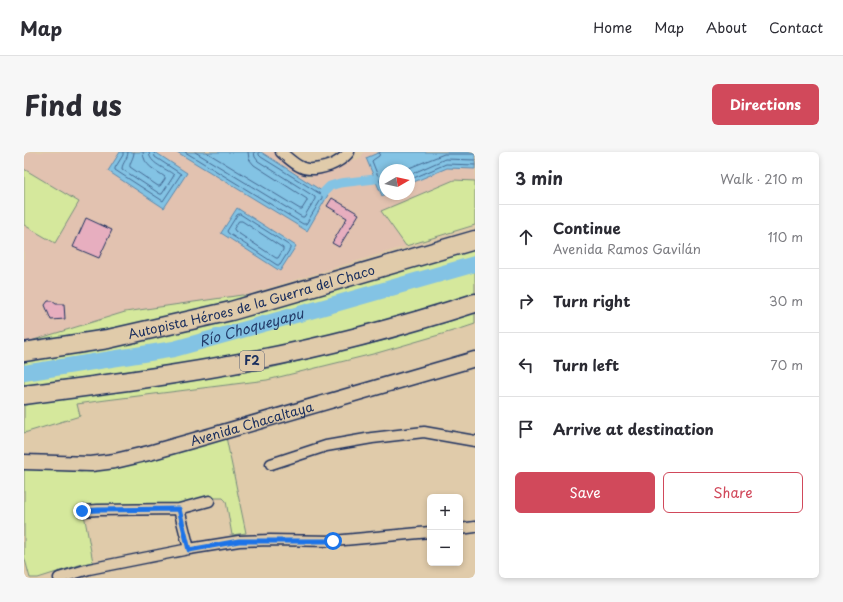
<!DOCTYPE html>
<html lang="en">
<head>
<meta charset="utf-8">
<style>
	body { margin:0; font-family:"Playpen Sans",sans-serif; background:#f7f7f7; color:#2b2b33 }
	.controls { position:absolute; right:12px; bottom:12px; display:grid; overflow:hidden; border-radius:6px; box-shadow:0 2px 6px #0003 }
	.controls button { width:36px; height:36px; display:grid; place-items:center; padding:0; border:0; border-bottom:1px solid #e1e1e2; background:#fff; color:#2b2b33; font:20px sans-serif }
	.compass { position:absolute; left:355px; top:12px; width:36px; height:36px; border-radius:50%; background:#fff; box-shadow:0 2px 6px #0003; rotate:81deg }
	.stop { position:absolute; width:12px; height:12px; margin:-9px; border:3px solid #1a73e8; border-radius:50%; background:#fff }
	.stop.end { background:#1a73e8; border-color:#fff; box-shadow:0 1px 4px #0008 }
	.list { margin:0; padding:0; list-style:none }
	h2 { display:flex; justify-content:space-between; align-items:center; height:52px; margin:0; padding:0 16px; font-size:17px }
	h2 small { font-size:13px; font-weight:400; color:#7c7c81 }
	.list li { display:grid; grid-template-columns:26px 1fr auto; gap:12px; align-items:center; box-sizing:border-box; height:64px; padding:0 16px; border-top:1px solid #e1e1e2 }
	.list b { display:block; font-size:15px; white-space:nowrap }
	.list p { margin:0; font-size:13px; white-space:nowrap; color:#7c7c81 }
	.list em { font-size:13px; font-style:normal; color:#7c7c81 }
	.actions { display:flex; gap:8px; padding:12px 16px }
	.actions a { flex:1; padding:9px 0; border:1px solid #d1495b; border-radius:6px; text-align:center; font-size:14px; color:#d1495b }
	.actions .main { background:#d1495b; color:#fff }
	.icon { flex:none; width:22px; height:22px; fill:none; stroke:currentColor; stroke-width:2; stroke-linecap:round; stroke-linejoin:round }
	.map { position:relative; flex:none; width:451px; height:426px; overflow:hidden; border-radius:6px }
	header { display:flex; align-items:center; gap:24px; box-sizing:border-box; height:56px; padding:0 20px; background:#fff; border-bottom:1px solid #e1e1e2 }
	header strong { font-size:19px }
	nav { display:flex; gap:22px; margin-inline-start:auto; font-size:14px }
	.intro { display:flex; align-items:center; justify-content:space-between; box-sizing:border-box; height:96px; padding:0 24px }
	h1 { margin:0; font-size:28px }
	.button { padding:10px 18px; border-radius:6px; background:#d1495b; color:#fff; font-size:14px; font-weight:700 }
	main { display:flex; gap:24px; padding:0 24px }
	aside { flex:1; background:#fff; border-radius:6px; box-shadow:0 2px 6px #0003 }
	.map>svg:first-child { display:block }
	.built { fill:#e2c2b0; fill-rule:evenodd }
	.green { fill:#d5e89c; stroke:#788c7d }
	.water { fill:#83c3e4; stroke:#5988ae }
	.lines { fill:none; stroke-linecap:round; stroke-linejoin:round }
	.shore { stroke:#456a94; stroke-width:1 }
	.canal { stroke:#83c3e4; stroke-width:9 }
	.river { stroke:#83c3e4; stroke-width:16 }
	.building { fill:#e7aebf; stroke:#1b2f5e }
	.street-casing { stroke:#1b2f5e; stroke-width:13 }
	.secondary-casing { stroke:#1b2f5e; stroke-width:17 }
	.highway-casing { stroke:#1b2f5e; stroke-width:21 }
	.street { stroke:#e0cbaa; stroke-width:10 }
	.secondary { stroke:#e0cbaa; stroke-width:14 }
	.highway { stroke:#e0cbaa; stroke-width:18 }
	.route { stroke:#1a73e8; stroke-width:5 }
	.labels { text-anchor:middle; stroke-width:3; stroke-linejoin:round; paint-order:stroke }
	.shield { fill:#e0cbaa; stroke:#565e75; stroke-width:1 }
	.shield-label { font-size:12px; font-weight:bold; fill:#1b2f5e }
	.street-label { font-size:13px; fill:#1b2f5e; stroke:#e0cbaa }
	.water-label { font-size:14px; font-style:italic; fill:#253e6b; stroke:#e0cbaa }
</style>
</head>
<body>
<header>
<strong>Map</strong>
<nav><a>Home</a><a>Map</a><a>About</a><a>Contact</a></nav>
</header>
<div class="intro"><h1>Find us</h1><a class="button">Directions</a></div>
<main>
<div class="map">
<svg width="451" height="426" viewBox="0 0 451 426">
	<rect width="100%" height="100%" fill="#e0cbaa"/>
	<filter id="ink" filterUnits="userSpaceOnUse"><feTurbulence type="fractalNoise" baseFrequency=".025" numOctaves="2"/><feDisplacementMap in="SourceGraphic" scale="8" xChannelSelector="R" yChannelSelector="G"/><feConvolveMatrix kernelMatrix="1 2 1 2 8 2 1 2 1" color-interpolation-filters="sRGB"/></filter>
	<g filter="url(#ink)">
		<!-- built -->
		<path class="built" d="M 0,0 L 251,0 L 285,27 L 288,23 L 327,8 L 336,7 L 340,0 L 451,0 L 451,73 L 221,143 L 101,160 L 0,191 ZM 361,18 L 385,18 L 385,42 L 361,42 Z"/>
		<!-- green -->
		<path class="green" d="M 0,17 L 55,50 L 31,91 L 0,73 Z
			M 430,28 L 451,29 L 451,73 L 382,94 L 357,59 Z
			M 451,96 L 451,106 L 150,191 L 0,215 L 0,208 Z
			M 451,117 L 451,143 L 322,181 L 233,201 L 0,234 L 0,227 L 153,203 L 277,168 Z
			M 218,143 L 229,145 L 138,167 L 0,192 L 0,191 L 101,160 Z
			M 451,160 L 451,172 L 439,176 L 353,201 L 243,228 L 82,248 L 53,252 L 56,264 L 0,281 L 0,252 L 83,241 L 141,231 L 246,216 L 366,187 Z
			M 202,285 L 222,381 L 208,383 L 202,349 L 199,346 L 184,346 L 155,353 L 59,357 L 69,410 L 55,413 L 14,426 L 6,426 L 0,404 L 0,315 L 57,320 L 90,314 Z"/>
		<!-- water -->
		<path class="water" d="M 96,0 L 131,0 L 163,21 L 140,56 L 84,19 Z
			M 153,0 L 237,0 L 304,43 L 283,79 Z
			M 356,0 L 451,0 L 451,17 L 423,16 L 385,32 L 385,18 L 361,18 L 361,42 L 362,42 L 358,44 L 342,6 Z
			M 213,56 L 272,94 L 256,119 L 197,81 Z"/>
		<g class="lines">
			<!-- shore -->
			<path class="shore" d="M 99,0 L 99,3 L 91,16 L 91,18 L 139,49 L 157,22 L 131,5 L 130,0
				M 104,0 C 104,7 98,11 98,17 L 136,42 L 138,42 L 149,25 L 150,23 C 142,16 125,12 125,0
				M 110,0 C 110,6 105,11 106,15 L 134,34 L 136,34 L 141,27 L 141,25 C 132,18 119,14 119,0
				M 161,0 L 279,72 L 282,72 L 298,46 L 298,43 L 237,5 L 235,3 L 235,0
				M 171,0 L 278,65 L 280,65 L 291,47 L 291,45 L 234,9 L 231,5 L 230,0
				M 182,0 L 276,57 L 278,57 L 283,49 L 283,47 L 230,13 L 225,7 L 224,0
				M 356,0 L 355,4 L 349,8 L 348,9 L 359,37 L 361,38
				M 380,18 L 420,2 L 451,2
				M 385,23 L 421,7 L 451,8
				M 385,28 L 422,12 L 451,13
				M 216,62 L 266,94 L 266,97 L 256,113 L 253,113 L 204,81 L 203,79 L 213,63 Z
				M 215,69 L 218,69 L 259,96 L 259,98 L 254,106 L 252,106 L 211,79 L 210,77 Z"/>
			<!-- canal -->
			<path class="canal" d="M 300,40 L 306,34 L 316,31 L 351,27"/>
			<!-- river -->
			<path class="river" id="s1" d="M 0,221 L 150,197 L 304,154 L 451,112"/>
		</g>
		<!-- building -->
		<path class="building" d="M 308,46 L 335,62 L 315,95 L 308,91 L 323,66 L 303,54 Z
			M 62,66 L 88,78 L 75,106 L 49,95 Z
			M 24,149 L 28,149 L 32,152 L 40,152 L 41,167 L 27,168 L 21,153 Z"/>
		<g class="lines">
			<defs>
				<path id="street" d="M 257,0 C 263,5 270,12 277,15 C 286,20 305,15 313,10 C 318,7 322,4 325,0
					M 247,312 L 302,294 L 348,286 L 400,280 L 451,289
					M 155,357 L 165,397
					M 58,359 L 74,358 L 155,357 L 185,349
					M 436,377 L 451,375
					M 35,426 L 65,417 L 165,397 L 215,389 L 246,388 L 309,389 L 406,380"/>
				<g id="secondary">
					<path id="s2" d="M 0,310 L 67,312 L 91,309 L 125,301 L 185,284 L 451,207"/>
				</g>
				<g id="highway">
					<path id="s3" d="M 0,200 L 84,187 L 207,159 L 451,88"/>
					<path d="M 0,243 C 77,233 154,223 231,208 C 305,194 379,174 451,151"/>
				</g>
			</defs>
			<!-- street casing -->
			<use href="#street" class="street-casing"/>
			<!-- secondary casing -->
			<use href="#secondary" class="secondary-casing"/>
			<!-- highway casing -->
			<use href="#highway" class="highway-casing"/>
			<!-- street -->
			<use href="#street" class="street"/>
			<!-- secondary -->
			<use href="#secondary" class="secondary"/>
			<!-- highway -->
			<use href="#highway" class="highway"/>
		</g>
	</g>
	<g class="lines" filter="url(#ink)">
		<!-- route -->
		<path class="route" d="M 58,359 L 74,358 L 155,357 L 165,398 L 215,389 L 309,389"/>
	</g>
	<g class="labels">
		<!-- shield labels -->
		<rect class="shield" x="216" y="199" width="24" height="20" rx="3"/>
		<g class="shield-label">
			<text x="228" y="213">F2</text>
		</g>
		<!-- street labels -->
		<g class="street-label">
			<text dy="5" stroke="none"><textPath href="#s3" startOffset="233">Autopista Héroes de la Guerra del Chaco</textPath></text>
			<text dy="5" stroke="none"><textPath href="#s2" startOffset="233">Avenida Chacaltaya</textPath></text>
		</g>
		<!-- water labels -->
		<g class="water-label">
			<text dy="5" stroke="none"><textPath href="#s1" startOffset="232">Río Choqueyapu</textPath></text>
		</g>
	</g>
</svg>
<div class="controls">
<button>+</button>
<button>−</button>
</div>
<svg class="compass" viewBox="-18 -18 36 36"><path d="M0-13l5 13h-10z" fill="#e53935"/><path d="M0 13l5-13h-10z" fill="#7c7c81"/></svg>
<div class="stop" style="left:309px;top:389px"></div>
<div class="stop end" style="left:58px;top:359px"></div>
</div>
<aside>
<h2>3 min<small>Walk · 210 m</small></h2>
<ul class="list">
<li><svg class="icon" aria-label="ahead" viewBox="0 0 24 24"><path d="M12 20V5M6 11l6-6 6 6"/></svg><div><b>Continue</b><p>Avenida Ramos Gavilán</p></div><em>110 m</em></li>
<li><svg class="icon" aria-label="right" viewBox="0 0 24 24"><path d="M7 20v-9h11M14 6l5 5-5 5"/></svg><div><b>Turn right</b></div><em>30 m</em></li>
<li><svg class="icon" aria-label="left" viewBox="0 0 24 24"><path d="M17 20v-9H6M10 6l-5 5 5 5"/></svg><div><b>Turn left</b></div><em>70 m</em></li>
<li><svg class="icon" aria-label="arrive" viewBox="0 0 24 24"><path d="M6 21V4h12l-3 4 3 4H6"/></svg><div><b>Arrive at destination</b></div></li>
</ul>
<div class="actions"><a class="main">Save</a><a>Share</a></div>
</aside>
</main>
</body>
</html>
